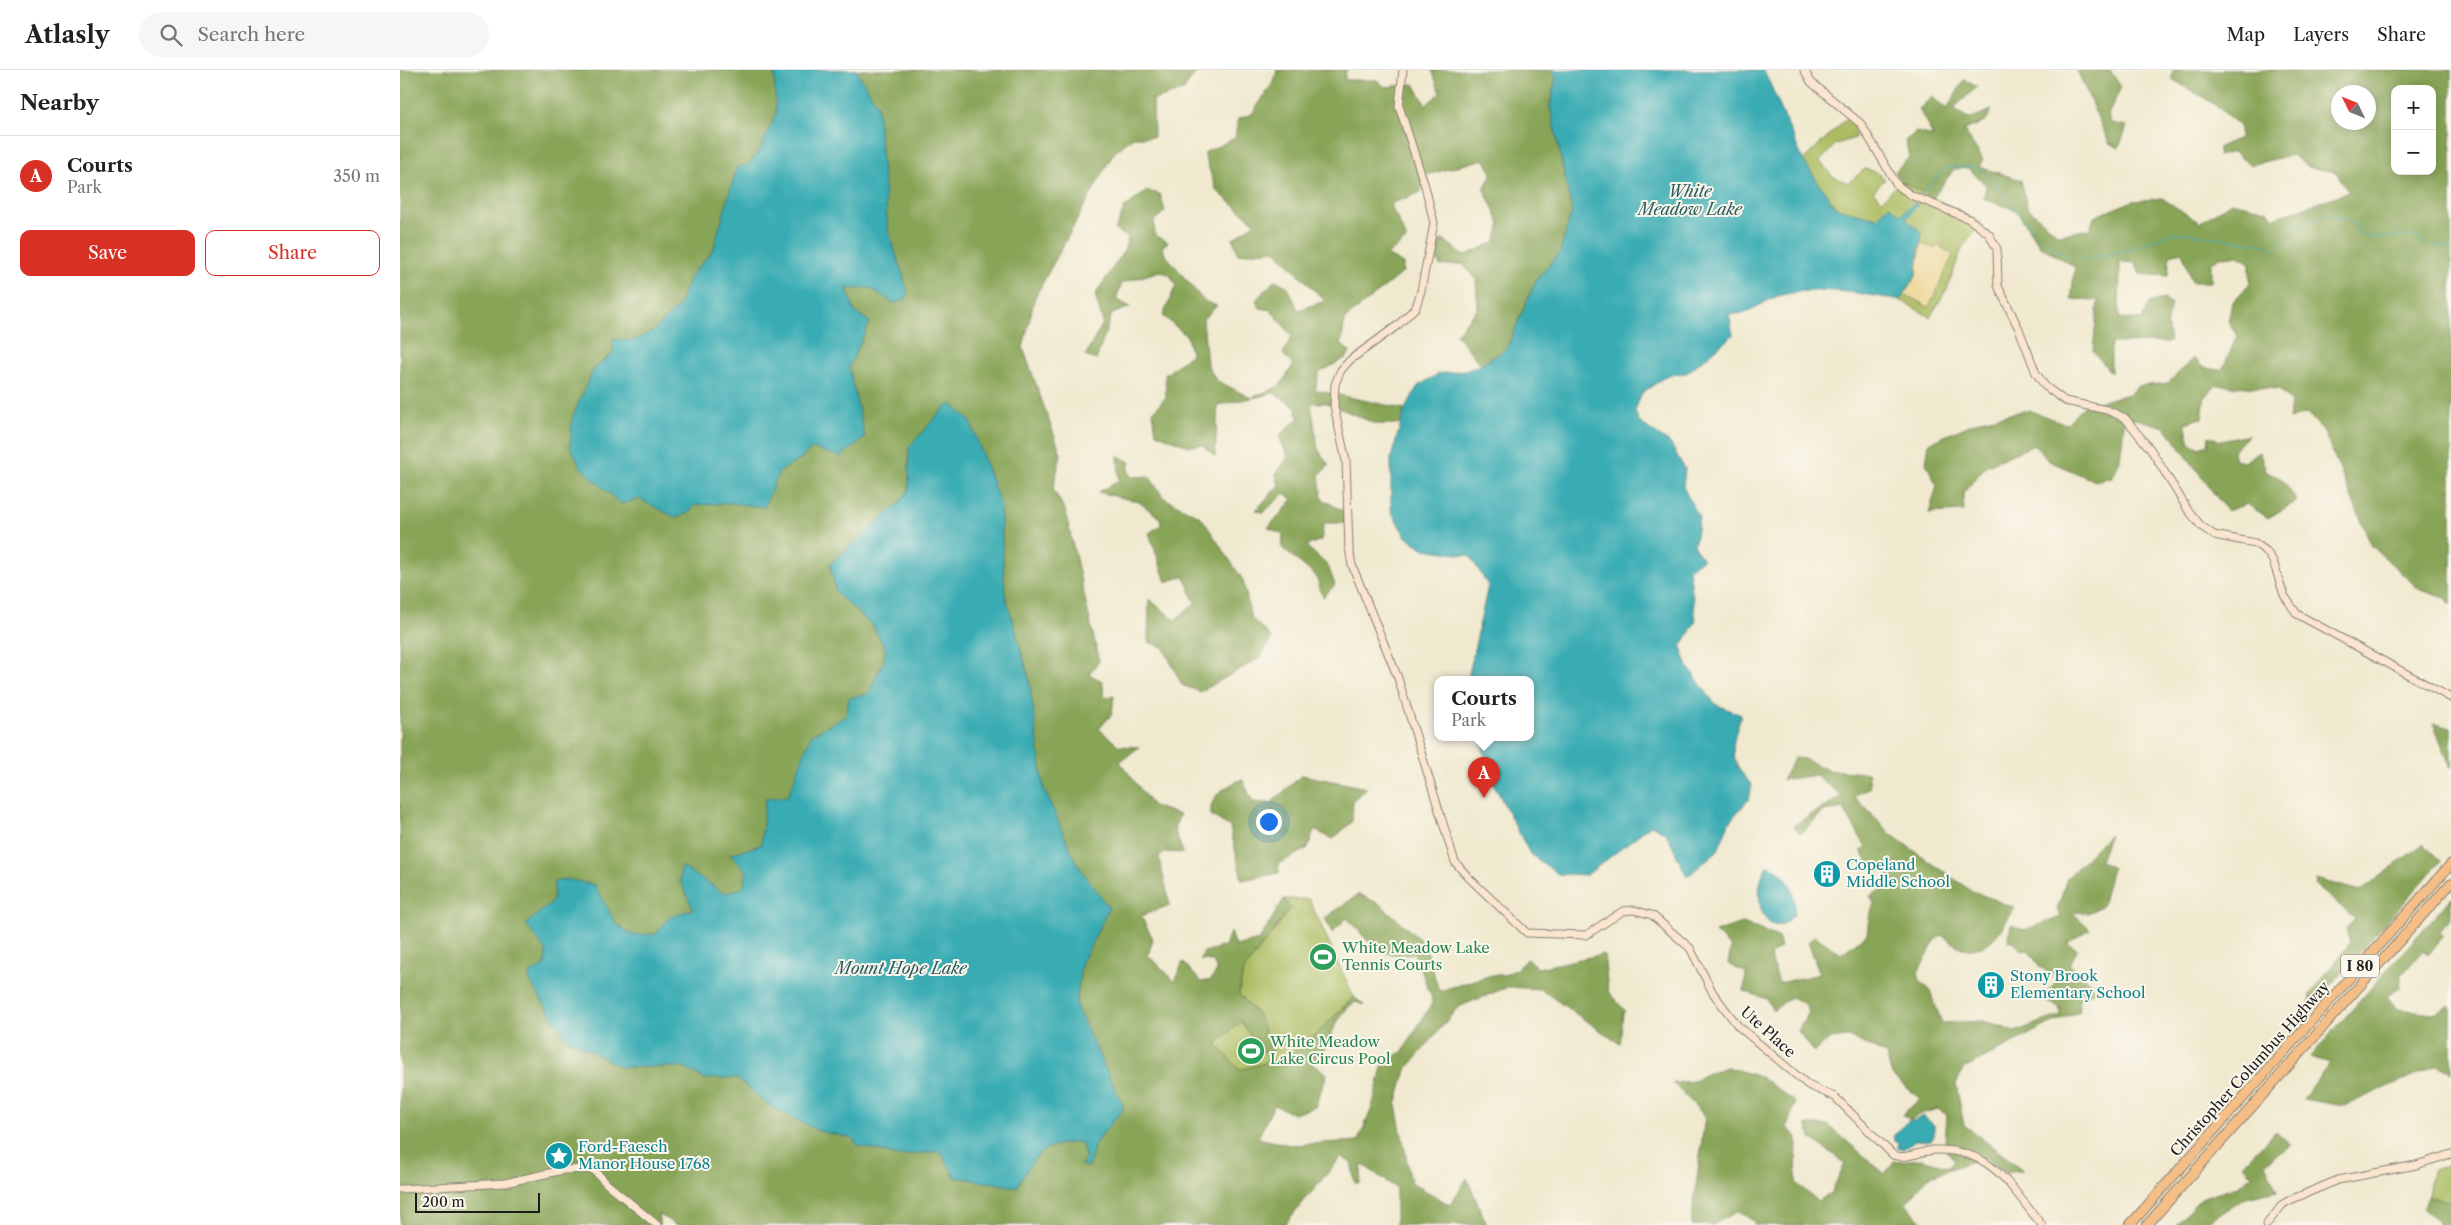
<!DOCTYPE html>
<html lang="en">
<head>
<meta charset="utf-8">
<style>
	body { margin:0; font-family:"Libre Caslon Text",serif; background:#f6f6f6; color:#202124 }
	.controls { position:absolute; right:15px; top:15px; display:grid; overflow:hidden; border-radius:10px; box-shadow:0 2px 12px #0003 }
	.controls button { width:45px; height:45px; display:grid; place-items:center; padding:0; border:0; border-bottom:1px solid #e0e0e0; background:#fff; color:#202124; font:25px sans-serif }
	.compass { position:absolute; left:1931px; top:15px; width:45px; height:45px; border-radius:50%; background:#fff; box-shadow:0 2px 12px #0003; rotate:313deg }
	.scale { position:absolute; left:15px; bottom:12px; width:125px; box-sizing:border-box; padding-left:5px; border:2px solid #1c1c1c; border-top:0; font-size:14px; line-height:18px; white-space:nowrap; color:#1c1c1c; -webkit-text-stroke:4px #fbf7ec; paint-order:stroke }
	.you { position:absolute; left:868px; top:751px; width:18px; height:18px; margin:-12px; border:4px solid #fff; border-radius:50%; background:#1a73e8; box-shadow:0 0 0 8px #1a73e833 }
	.badge { display:grid; place-items:center; width:32px; height:32px; border-radius:50%; background:#d93025; color:#fff; font-size:16px; font-weight:700 }
	.pin { position:absolute; translate:-50% -41px; filter:drop-shadow(0 1px 2px #0008) }
	.pin::after { content:''; position:absolute; top:26px; width:18px; height:15px; background:inherit; clip-path:polygon(0 0,100% 0,50% 100%) }
	.popup { position:absolute; left:1034px; top:606px; width:100px; height:65px; box-sizing:border-box; display:grid; place-content:center; border-radius:10px; background:#fff; filter:drop-shadow(0 1px 4px #0005); font-size:16px; white-space:nowrap; color:#757577 }
	.popup b { font-size:19px; color:#202124 }
	.popup::after { content:''; position:absolute; left:50%; top:100%; margin-left:-10px; border:10px solid transparent; border-top-color:#fff }
	.list { margin:0; padding:0; list-style:none }
	h2 { display:flex; justify-content:space-between; align-items:center; height:65px; margin:0; padding:0 20px; font-size:21px }
	h2 small { font-size:16px; font-weight:400; color:#757577 }
	.list li { display:grid; grid-template-columns:32px 1fr auto; gap:15px; align-items:center; box-sizing:border-box; height:80px; padding:0 20px; border-top:1px solid #e0e0e0 }
	.list b { display:block; font-size:19px; white-space:nowrap }
	.list p { margin:0; font-size:16px; white-space:nowrap; color:#757577 }
	.list em { font-size:16px; font-style:normal; color:#757577 }
	.actions { display:flex; gap:10px; padding:15px 20px }
	.actions a { flex:1; padding:11px 0; border:1px solid #d93025; border-radius:10px; text-align:center; font-size:18px; color:#d93025 }
	.actions .main { background:#d93025; color:#fff }
	.icon { flex:none; width:28px; height:28px; fill:none; stroke:currentColor; stroke-width:2; stroke-linecap:round; stroke-linejoin:round }
	.map { position:relative; flex:none; width:2051px; height:1155px; overflow:hidden }
	header { display:flex; align-items:center; gap:30px; box-sizing:border-box; height:70px; padding:0 25px; background:#fff; border-bottom:1px solid #e0e0e0 }
	header strong { font-size:24px }
	nav { display:flex; gap:28px; margin-inline-start:auto; font-size:18px }
	.search { width:350px; height:45px; background:#f6f6f6; display:flex; align-items:center; gap:12px; box-sizing:border-box; padding:0 18px; border-radius:28px; color:#757577; font-size:19px }
	main { display:flex }
	aside { flex:1; background:#fff }
	.map>svg:first-child { display:block }
	.green { fill:#abbc60; stroke:#646c3e }
	.forest { fill:#88a456; stroke:#526039; fill-rule:evenodd }
	.sand { fill:#eeda9e; stroke:#857b5d }
	.water { fill:#39abb3; stroke:#2a6468 }
	.lines { fill:none; stroke-linecap:round; stroke-linejoin:round }
	.stream { stroke:#39abb3; stroke-width:1 }
	.secondary-casing { stroke:#868276; stroke-width:9 }
	.highway-casing { stroke:#868276; stroke-width:11 }
	.secondary { stroke:#fbe5cf; stroke-width:7 }
	.highway { stroke:#f6be87; stroke-width:9 }
	.labels { text-anchor:middle; stroke-width:4; stroke-linejoin:round; paint-order:stroke }
	.shield { fill:#fbf7ec; stroke:#5f5e5a; stroke-width:1 }
	.shield-label { font-size:14px; font-weight:bold; fill:#1c1c1c }
	.culture-label { font-size:15px; fill:#0d838f; stroke:#fbf7ec; text-anchor:start }
	.leisure-label { font-size:15px; fill:#27864d; stroke:#fbf7ec; text-anchor:start }
	.street-label { font-size:15px; fill:#1c1c1c; stroke:#fbf7ec }
	.water-label { font-size:16px; font-style:italic; fill:#295c60; stroke:#fbf7ec }
</style>
</head>
<body>
<header>
<strong>Atlasly</strong>
<div class="search"><svg class="icon" aria-label="search" viewBox="0 0 24 24"><circle cx="10" cy="10" r="6"/><path d="M15 15l6 6"/></svg>Search here</div>
<nav><a>Map</a><a>Layers</a><a>Share</a></nav>
</header>
<main>
<aside>
<h2>Nearby<small></small></h2>
<ul class="list">
<li><span class="badge">A</span><div><b>Courts</b><p>Park</p></div><em>350 m</em></li>
</ul>
<div class="actions"><a class="main">Save</a><a>Share</a></div>
</aside>
<div class="map">
<svg width="2051" height="1155" viewBox="0 0 2051 1155">
	<rect width="100%" height="100%" fill="#fbf7ec"/>
	<filter id="ink" filterUnits="userSpaceOnUse"><feTurbulence type="fractalNoise" baseFrequency=".02" numOctaves="2"/><feDisplacementMap in="SourceGraphic" scale="10" xChannelSelector="R" yChannelSelector="G"/><feConvolveMatrix kernelMatrix="1 2 1 2 8 2 1 2 1" color-interpolation-filters="sRGB"/></filter>
	<filter id="wash" filterUnits="userSpaceOnUse"><feTurbulence type="fractalNoise" baseFrequency=".0096" numOctaves="4" result="noise"/><feDisplacementMap in="SourceGraphic" scale="20" xChannelSelector="R" yChannelSelector="G"/><feGaussianBlur stdDeviation="1.12" result="paint"/><feColorMatrix in="noise" values="0 0 0 0 0 0 0 0 0 0 0 0 0 0 0 0 0 1.4 0 .05"/><feComposite in="paint" operator="in"/></filter>
	<g filter="url(#wash)">
		<rect width="100%" height="100%" fill="#f0e9cf"/>
		<!-- green -->
		<path class="green" d="M 1449,46 L 1457,53 L 1455,68 L 1436,74 L 1420,91 L 1432,106 L 1448,113 L 1465,99 L 1476,102 L 1485,109 L 1473,122 L 1482,130 L 1501,111 L 1582,153 L 1562,178 L 1547,219 L 1530,247 L 1500,230 L 1516,206 L 1506,149 L 1518,135 L 1515,132 L 1501,146 L 1477,148 L 1436,138 L 1403,90 Z
			M 884,829 L 909,829 L 954,927 L 901,979 L 880,989 L 839,1000 L 816,974 L 841,950 L 860,981 L 858,945 L 839,924 L 843,901 L 890,839 Z
			M 2051,1094 L 2051,1131 L 2028,1127 L 2032,1100 Z"/>
		<!-- forest -->
		<path class="forest" d="M 0,0 L 797,0 L 783,21 L 753,30 L 754,67 L 733,67 L 713,84 L 635,227 L 623,278 L 661,384 L 653,419 L 665,440 L 699,591 L 689,604 L 702,611 L 705,628 L 714,626 L 712,644 L 699,659 L 719,676 L 739,677 L 720,692 L 753,736 L 780,745 L 774,758 L 783,783 L 765,782 L 759,788 L 770,835 L 741,846 L 753,869 L 748,885 L 775,911 L 783,892 L 801,912 L 811,910 L 817,901 L 813,891 L 800,890 L 804,882 L 825,876 L 830,862 L 835,876 L 859,870 L 884,829 L 890,839 L 843,901 L 839,924 L 858,945 L 873,982 L 860,981 L 841,951 L 816,974 L 839,1000 L 880,989 L 901,979 L 954,927 L 964,935 L 956,932 C 938,941 929,972 920,989 L 911,992 L 927,1004 L 915,1037 L 894,1044 L 874,1035 L 858,1068 L 890,1075 L 958,1071 L 972,1038 L 983,993 L 1003,981 L 1032,933 L 1031,925 L 1014,883 C 976,889 972,874 947,848 L 932,863 L 925,848 L 959,824 L 981,835 L 1025,874 L 1039,921 L 1092,905 L 1104,905 L 1115,900 L 1127,889 L 1138,898 L 1204,884 L 1208,921 L 1225,941 L 1223,943 L 1220,974 L 1140,919 L 1108,917 L 1058,937 L 1006,1000 L 996,1035 L 1011,1112 L 1050,1135 L 1067,1108 L 1087,1155 L 996,1155 L 996,1118 L 962,1094 L 960,1113 L 955,1113 L 951,1092 L 941,1087 L 884,1155 L 276,1155 L 258,1144 L 260,1155 L 0,1155 Z
			M 877,0 L 948,0 L 945,2 L 945,10 L 976,10 L 985,17 L 1014,14 L 1026,35 L 1040,23 L 1032,0 L 1150,0 L 1156,7 L 1150,36 L 1172,141 L 1160,182 L 1136,210 L 1107,278 L 1081,295 L 1056,264 L 1078,238 L 1076,210 L 1063,194 L 1040,196 L 1033,178 L 1043,169 L 1064,186 L 1095,172 L 1100,154 L 1084,119 L 1092,103 L 1084,89 L 1023,106 L 1021,122 L 990,134 L 1007,169 L 987,185 L 1003,194 L 1003,202 L 945,249 L 941,274 L 950,282 L 947,287 L 919,303 L 915,320 L 1005,339 L 1001,354 L 976,354 L 927,333 L 911,333 L 918,379 L 929,396 L 919,405 L 922,429 L 945,442 L 945,453 L 924,453 L 921,470 L 906,476 L 928,496 L 935,515 L 923,527 L 916,506 L 882,478 L 883,464 L 868,458 L 893,429 L 884,423 L 863,443 L 856,440 L 879,415 L 876,404 L 888,387 L 879,366 L 898,349 L 896,337 L 874,323 L 818,335 L 815,387 L 803,375 L 788,376 L 756,363 L 753,342 L 766,327 L 765,305 L 791,284 L 787,266 L 763,246 L 776,215 L 770,205 L 760,201 L 722,213 L 716,229 L 730,237 L 712,244 L 696,290 L 685,286 L 703,253 L 695,225 L 725,179 L 728,167 L 715,160 L 725,137 L 747,121 L 760,124 L 765,141 L 754,151 L 755,165 L 768,172 L 762,177 L 765,184 L 804,231 L 817,236 L 803,249 L 807,294 L 816,310 L 851,328 L 880,316 L 893,295 L 883,284 L 892,266 L 871,240 L 860,238 L 856,230 L 875,210 L 888,217 L 898,240 L 925,231 L 875,180 L 838,184 L 833,169 L 855,153 L 816,120 L 804,83 L 835,68 L 838,49 L 852,44 L 874,11 Z
			M 1677,0 L 1710,0 L 1721,17 L 1708,45 L 1711,53 L 1727,56 L 1719,78 L 1709,73 Z
			M 1773,0 L 2051,0 L 2051,535 L 2046,528 L 2020,520 L 1972,476 L 1923,360 L 1907,343 L 1889,349 L 1891,331 L 1879,319 L 1817,315 L 1805,326 L 1802,348 L 1785,353 L 1790,373 L 1799,378 L 1808,375 L 1809,366 L 1821,371 L 1849,365 L 1833,381 L 1835,390 L 1844,392 L 1859,382 L 1867,402 L 1882,409 L 1897,431 L 1868,448 L 1847,434 L 1827,441 L 1765,357 L 1725,346 L 1720,390 L 1712,407 L 1695,411 L 1649,391 L 1634,375 L 1587,395 L 1563,423 L 1564,441 L 1529,443 L 1537,416 L 1526,393 L 1529,373 L 1581,350 L 1628,340 L 1666,354 L 1684,336 L 1729,324 L 1738,316 L 1768,313 L 1794,288 L 1804,298 L 1822,300 L 1837,266 L 1828,251 L 1832,233 L 1850,213 L 1850,193 L 1838,186 L 1819,187 L 1811,194 L 1811,212 L 1792,212 L 1782,182 L 1770,185 L 1768,206 L 1740,204 L 1735,193 L 1720,192 L 1719,248 L 1742,250 L 1749,233 L 1764,229 L 1771,235 L 1767,251 L 1770,272 L 1711,273 L 1711,303 L 1693,281 L 1698,230 L 1671,229 L 1675,197 L 1640,176 L 1616,140 L 1584,129 L 1586,115 L 1568,98 L 1554,99 L 1533,128 L 1501,111 L 1494,102 L 1510,86 L 1505,71 L 1516,62 L 1533,66 L 1519,39 L 1532,27 L 1547,39 L 1564,10 L 1577,17 L 1554,38 L 1568,49 L 1592,40 L 1585,52 L 1564,60 L 1583,90 L 1579,97 L 1621,110 L 1627,137 L 1658,165 L 1690,159 L 1694,147 L 1733,131 L 1762,128 L 1800,153 L 1831,132 L 1867,140 L 1874,148 L 1949,122 L 1936,102 L 1908,97 L 1892,85 L 1850,95 L 1834,82 L 1818,86 L 1819,77 L 1840,68 L 1840,56 L 1814,34 L 1772,9 ZM 1995,19 L 2032,19 L 2032,101 L 1995,101 ZM 1938,22 L 1968,22 L 1968,52 L 1938,52 Z
			M 718,386 L 730,392 L 728,400 L 731,407 L 749,406 L 764,428 L 801,447 L 843,510 L 851,548 L 872,568 L 860,588 L 800,622 L 782,615 L 763,577 L 748,572 L 749,529 L 775,550 L 795,533 L 784,506 L 766,512 L 749,463 L 761,455 L 760,448 L 739,432 L 698,422 L 719,411 Z
			M 2033,653 L 2051,658 L 2051,698 Z
			M 1395,688 L 1404,689 L 1428,700 L 1468,703 L 1470,717 L 1454,726 L 1492,765 L 1570,820 L 1615,838 C 1602,855 1594,881 1566,879 C 1559,878 1548,869 1541,865 L 1535,871 L 1518,902 L 1520,911 L 1530,921 L 1542,953 L 1582,951 L 1598,955 L 1614,962 L 1661,945 L 1659,937 L 1643,930 L 1658,908 L 1640,897 L 1628,880 L 1623,881 L 1612,871 L 1608,871 L 1611,855 L 1624,860 L 1661,847 L 1657,840 L 1667,808 L 1710,764 L 1700,791 L 1712,798 L 1702,836 L 1688,843 L 1672,842 L 1690,859 L 1667,873 L 1677,879 L 1670,895 L 1691,913 L 1696,921 L 1678,930 L 1680,941 L 1647,955 L 1564,998 L 1556,1014 L 1564,1055 L 1623,1100 L 1607,1103 L 1584,1087 L 1528,1107 L 1506,1134 L 1525,1155 L 1355,1155 L 1353,1150 L 1338,1141 L 1312,1155 L 1291,1155 L 1305,1046 L 1273,1013 L 1294,1011 L 1307,1003 L 1327,997 L 1361,1007 L 1395,1032 L 1387,1058 L 1397,1067 L 1396,1113 L 1418,1131 L 1431,1123 L 1445,1093 L 1412,1069 L 1406,1055 L 1428,1055 L 1485,1104 L 1494,1091 L 1522,1089 L 1549,1097 L 1554,1089 L 1542,1076 L 1545,1073 L 1547,1045 L 1538,1039 L 1520,1044 L 1511,1050 L 1502,1045 L 1520,1029 L 1492,1005 L 1486,984 L 1449,967 L 1429,969 L 1414,982 L 1398,961 L 1409,942 L 1405,934 L 1391,927 L 1373,941 L 1367,929 L 1344,921 L 1346,903 L 1328,894 L 1331,877 L 1315,862 L 1343,853 L 1378,867 L 1381,877 L 1370,885 L 1379,913 L 1420,904 L 1408,872 L 1415,866 L 1441,884 L 1467,864 L 1469,848 L 1474,833 L 1470,826 L 1493,813 L 1484,799 L 1475,803 L 1461,781 L 1466,777 L 1443,738 L 1424,741 L 1401,764 L 1393,756 L 1442,726 L 1416,705 L 1382,710 Z
			M 902,705 L 967,718 L 953,730 L 952,752 L 933,769 L 914,760 L 908,778 L 878,794 L 879,803 L 842,810 L 830,757 L 811,745 C 809,724 826,717 842,709 L 853,732 L 871,733 Z
			M 2023,774 L 2041,791 L 1909,939 L 1910,924 L 1950,873 L 1946,859 L 1955,848 L 1915,815 L 1916,809 L 1960,821 Z
			M 2051,828 L 2051,848 L 2039,862 L 2043,866 L 2028,885 L 2022,881 L 2001,906 L 2000,918 L 1987,926 L 1997,939 L 2034,943 L 2051,935 L 2051,1002 L 2037,995 L 1944,1036 L 1903,1029 L 1930,993 L 1910,987 Z
			M 1876,1061 L 1891,1075 L 1865,1093 L 1877,1121 L 1846,1128 L 1801,1155 L 1776,1155 L 1800,1129 L 1839,1116 L 1852,1106 L 1843,1094 Z
			M 2028,1127 L 2051,1131 L 2051,1155 L 2038,1155 L 2038,1151 L 2023,1138 Z"/>
		<!-- sand -->
		<path class="sand" d="M 1521,174 L 1535,179 L 1538,175 L 1553,185 L 1529,237 L 1504,224 L 1516,206 Z"/>
		<!-- water -->
		<path class="water" d="M 374,0 L 456,0 L 477,34 L 488,160 L 508,221 L 505,230 L 493,233 L 470,218 L 447,219 L 455,242 L 470,252 L 449,297 L 465,368 L 440,387 L 413,378 L 398,391 L 379,402 L 364,437 L 330,433 L 295,435 L 288,443 L 277,448 L 239,429 L 221,434 L 181,398 L 170,376 L 172,348 L 193,300 L 213,283 L 214,269 L 232,271 L 253,261 L 279,236 L 289,208 L 313,180 L 337,97 L 348,95 L 360,80 L 376,43 Z
			M 1150,0 L 1364,0 L 1403,90 L 1436,138 L 1477,148 L 1489,135 L 1501,145 L 1515,132 L 1518,135 L 1506,149 L 1522,162 L 1516,206 L 1500,230 C 1460,224 1421,215 1382,225 C 1362,230 1350,246 1329,244 L 1333,265 L 1287,303 L 1268,305 L 1242,323 L 1235,341 L 1239,352 L 1270,373 L 1285,399 L 1283,417 L 1299,448 L 1294,477 L 1303,489 L 1289,499 L 1296,551 L 1281,577 L 1288,597 L 1315,634 L 1341,645 C 1331,678 1327,688 1352,715 L 1349,729 L 1330,751 L 1318,780 L 1287,807 L 1266,763 L 1251,755 L 1187,805 L 1158,804 L 1130,784 L 1092,711 L 1078,713 L 1091,705 L 1079,667 L 1130,667 L 1130,609 L 1068,609 L 1088,515 L 1070,486 L 1024,479 L 1005,466 L 991,441 L 991,388 L 1005,339 L 1018,316 L 1038,304 L 1062,301 L 1081,295 L 1107,278 L 1136,210 L 1160,182 L 1172,141 L 1150,36 L 1156,7 Z
			M 552,334 L 570,351 L 600,433 L 605,524 L 629,608 L 644,719 L 677,794 L 709,838 L 681,895 L 676,936 L 724,1038 L 695,1073 L 689,1097 L 681,1095 L 686,1088 L 681,1072 C 640,1074 636,1084 617,1117 L 555,1107 L 540,1081 L 498,1086 L 459,1076 L 452,1068 L 419,1061 L 372,1038 L 336,1008 L 304,1009 L 284,997 L 220,997 L 165,967 L 129,910 L 131,902 L 145,896 L 146,881 L 126,854 L 153,831 L 154,812 L 166,809 L 195,815 L 216,854 L 233,865 L 256,864 L 270,847 L 293,839 L 280,810 L 281,796 L 324,823 L 343,818 L 347,802 L 330,784 L 361,775 L 365,729 L 388,726 L 411,665 L 446,646 L 449,628 L 468,624 L 483,592 L 486,580 L 473,556 L 436,523 L 430,494 L 499,433 L 509,420 L 509,377 L 544,338 Z
			M 1367,796 C 1389,800 1397,826 1394,845 C 1364,879 1349,821 1367,796 Z
			M 1523,1046 L 1534,1055 L 1534,1066 L 1531,1071 L 1515,1070 L 1502,1080 L 1498,1078 L 1498,1072 L 1494,1070 L 1493,1066 L 1508,1051 L 1514,1051 Z"/>
		<g class="lines">
			<!-- stream -->
			<path class="stream" d="M 1521,125 L 1546,98 L 1571,96 L 1585,103 L 1637,165 L 1651,177 L 1674,189
				M 1682,189 L 1729,180 L 1768,164 L 1787,163 L 1861,174 L 1875,179 C 1883,171 1891,160 1901,154 C 1919,143 1943,143 1959,158 L 1959,163 C 1977,172 1994,164 2013,167 C 2020,168 2025,173 2031,175 C 2037,177 2045,177 2051,178"/>
		</g>
	</g>
	<g filter="url(#ink)">
		<g class="lines">
			<defs>
				<path id="secondary" d="M 1003,0 L 999,36 L 1025,116 L 1034,153 L 1021,221 L 1016,237 L 998,255 L 950,290 L 941,300 L 935,314 L 934,336 L 946,391 L 949,478 L 952,495 L 998,608 L 1055,792 L 1068,807 L 1127,863 L 1186,865 L 1223,841 L 1234,840 L 1252,845 L 1290,878 L 1313,923 L 1338,956 L 1408,1015 L 1435,1027 L 1493,1085 C 1506,1090 1521,1081 1534,1080 C 1593,1078 1609,1116 1642,1155
					M 1404,0 L 1411,12 L 1461,54 L 1497,115 L 1511,125 L 1569,149 L 1589,164 L 1597,179 L 1598,216 L 1619,259 L 1636,303 L 1645,316 L 1665,331 L 1707,340 L 1725,348 L 1751,380 L 1788,440 L 1801,456 L 1814,465 L 1855,473 L 1866,481 L 1873,491 L 1884,525 L 1897,544 L 2051,628
					M 0,1119 L 105,1113 L 163,1100 L 188,1099 L 194,1100 L 207,1114 L 257,1155
					M 1866,1155 L 1883,1134 L 1890,1130 L 1938,1110 L 2016,1095 L 2051,1084"/>
				<path id="highway" d="M 1730,1155 L 2051,794
					M 1747,1155 L 2051,813"/>
			</defs>
			<!-- secondary casing -->
			<use href="#secondary" class="secondary-casing"/>
			<!-- highway casing -->
			<use href="#highway" class="highway-casing"/>
			<!-- secondary -->
			<use href="#secondary" class="secondary"/>
			<!-- highway -->
			<use href="#highway" class="highway"/>
		</g>
	</g>
	<!-- icons -->
	<defs>
		<symbol id="building-disc" viewBox="-11 -11 22 22"><circle r="9.5" fill="#0f9aa8" stroke="#fbf7ec"/><path d="M-4-6H4V6H1V3H-1V6H-4ZM-2.5-4.3h1.7v1.8h-1.7ZM.8-4.3h1.7v1.8H.8ZM-2.5-1h1.7V.8h-1.7ZM.8-1h1.7V.8H.8Z" fill="#fff"/></symbol>
		<symbol id="stadium-disc" viewBox="-11 -11 22 22"><circle r="9.5" fill="#2e9e5b" stroke="#fbf7ec"/><path d="M0-5a6.5 5 0 1 0 0 10a6.5 5 0 1 0 0-10ZM-3.5-1.8h7v3.6h-7Z" fill="#fff"/></symbol>
		<symbol id="sight-disc" viewBox="-11 -11 22 22"><circle r="9.5" fill="#0f9aa8" stroke="#fbf7ec"/><path d="M0-6L1.8-2.2L6-1.7L2.9 1.2L3.7 5.4L0 3.3L-3.7 5.4L-2.9 1.2L-6-1.7L-1.8-2.2Z" fill="#fff"/></symbol>
	</defs>
	<g fill-rule="evenodd">
		<use href="#building-disc" x="1411" y="788" width="32" height="32"/>
		<use href="#stadium-disc" x="907" y="871" width="32" height="32"/>
		<use href="#building-disc" x="1575" y="899" width="32" height="32"/>
		<use href="#stadium-disc" x="835" y="965" width="32" height="32"/>
		<use href="#sight-disc" x="143" y="1070" width="32" height="32"/>
	</g>
	<g class="labels">
		<!-- shield labels -->
		<rect class="shield" x="1941" y="884.5" width="38" height="23" rx="4"/>
		<g class="shield-label">
			<text x="1960" y="901">I 80</text>
		</g>
		<!-- culture labels -->
		<g class="culture-label">
			<text x="1446" y="800">Copeland<tspan x="1446" dy="17">Middle School</tspan></text>
			<text x="1610" y="911">Stony Brook<tspan x="1610" dy="17">Elementary School</tspan></text>
			<text x="178" y="1082">Ford-Faesch<tspan x="178" dy="17">Manor House 1768</tspan></text>
		</g>
		<!-- leisure labels -->
		<g class="leisure-label">
			<text x="942" y="883">White Meadow Lake<tspan x="942" dy="17">Tennis Courts</tspan></text>
			<text x="870" y="977">White Meadow<tspan x="870" dy="17">Lake Circus Pool</tspan></text>
		</g>
		<!-- street labels -->
		<g class="street-label">
			<text transform="translate(1368 962) rotate(42)" y="5">Ute Place</text>
			<text transform="translate(1850 999) rotate(-48)" y="5">Christopher Columbus Highway</text>
		</g>
		<!-- water labels -->
		<g class="water-label">
			<text x="1290" y="127">White<tspan x="1290" dy="18">Meadow Lake</tspan></text>
			<text x="501" y="904">Mount Hope Lake</text>
		</g>
	</g>
</svg>
<div class="controls">
<button>+</button>
<button>−</button>
</div>
<svg class="compass" viewBox="-18 -18 36 36"><path d="M0-13l5 13h-10z" fill="#e53935"/><path d="M0 13l5-13h-10z" fill="#757577"/></svg>
<div class="scale">200 m</div>
<div class="you"></div>
<div class="pin badge" style="left:1084px;top:728px">A</div>
<div class="popup"><b>Courts</b>Park</div>
</div>
</main>
</body>
</html>
